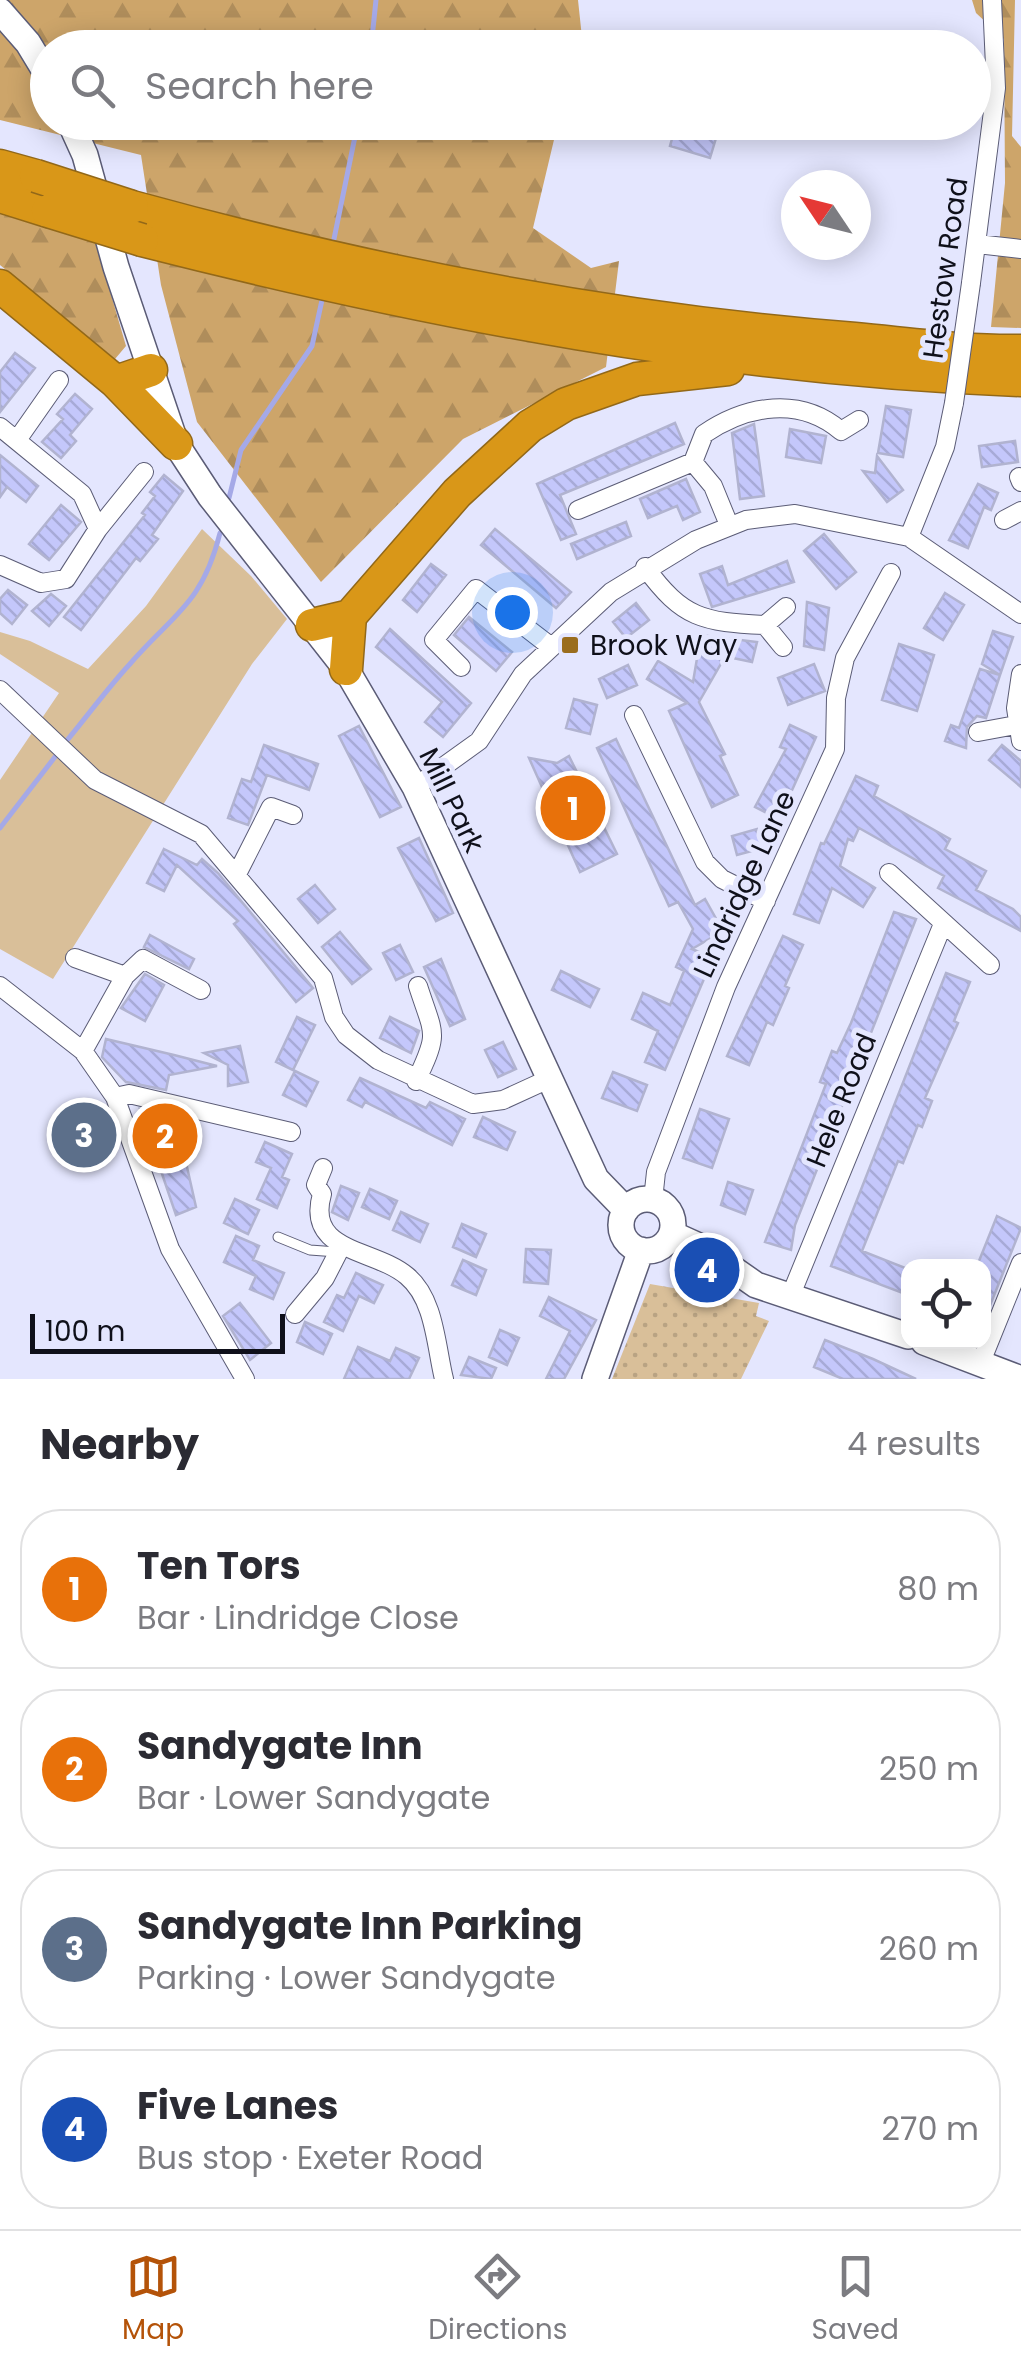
<!DOCTYPE html>
<html lang="en">
<head>
<meta charset="utf-8">
<style>
	body { margin:0; font-family:Poppins,sans-serif; background:#f7f7f7; color:#2b2b33 }
	.controls { position:absolute; right:30px; bottom:30px; display:grid; overflow:hidden; border-radius:20px; box-shadow:0 5px 25px #0003 }
	.controls button { width:90px; height:90px; display:grid; place-items:center; padding:0; border:0; border-bottom:2px solid #e1e1e2; background:#fff; color:#2b2b33; font:50px sans-serif }
	.compass { position:absolute; left:781px; top:170px; width:90px; height:90px; border-radius:50%; background:#fff; box-shadow:0 5px 25px #0003; rotate:305deg }
	.scale { position:absolute; left:30px; bottom:25px; width:255px; box-sizing:border-box; padding-left:10px; border:5px solid #0f101a; border-top:0; font-size:28px; line-height:35px; white-space:nowrap; color:#0f101a; -webkit-text-stroke:8px #e4e6fe; paint-order:stroke }
	.you { position:absolute; left:512px; top:612px; width:35px; height:35px; margin:-25px; border:8px solid #fff; border-radius:50%; background:#1a73e8; box-shadow:0 0 0 15px #1a73e833 }
	.badge { display:grid; place-items:center; width:65px; height:65px; border-radius:50%; background:#b45309; color:#fff; font-size:32px; font-weight:700 }
	.pin { position:absolute; translate:-50% -50%; border:5px solid #fff; box-shadow:0 2px 10px #0006 }
	.list { margin:0; padding:0; list-style:none }
	h2 { display:flex; justify-content:space-between; align-items:center; height:130px; margin:0; padding:0 40px; font-size:42px }
	h2 small { font-size:32px; font-weight:400; color:#7c7c81 }
	.list li { display:grid; grid-template-columns:65px 1fr auto; gap:30px; align-items:center; box-sizing:border-box; height:160px; margin:0 20px 20px; padding:0 20px; border:2px solid #e1e1e2; border-radius:40px }
	.list b { display:block; font-size:38px; white-space:nowrap }
	.list p { margin:0; font-size:32px; white-space:nowrap; color:#7c7c81 }
	.list em { font-size:32px; font-style:normal; color:#7c7c81 }
	.icon { flex:none; width:55px; height:55px; fill:none; stroke:currentColor; stroke-width:2; stroke-linecap:round; stroke-linejoin:round }
	.map { position:relative; flex:none; width:1021px; height:1379px; overflow:hidden }
	.search { position:absolute; background:#fff; box-shadow:0 5px 25px #0003; left:30px; right:30px; top:30px; height:110px; display:flex; align-items:center; gap:25px; box-sizing:border-box; padding:0 35px; border-radius:55px; color:#7c7c81; font-size:38px }
	.sheet { height:850px; background:#fff }
	nav { display:flex; justify-content:space-around; align-items:center; box-sizing:border-box; height:140px; border-top:2px solid #e1e1e2; background:#fff; font-size:28px; color:#7c7c81 }
	nav a { display:grid; justify-items:center; gap:5px }
	nav .on { color:#b45309 }
	.map>svg:first-child { display:block }
	.grass { fill:#d9bf99 }
	.forest { fill:url(#forest-firs) }
	.park { fill:url(#park-dots) }
	.lines { fill:none; stroke-linecap:round; stroke-linejoin:round }
	.stream { stroke:#a5a9e7; stroke-width:5 }
	.building { fill:url(#building-back-hatch); stroke:#b1b3d0; stroke-width:2.5 }
	.lane-casing { stroke:#5b5c76; stroke-width:11 }
	.street-casing { stroke:#5b5c76; stroke-width:20 }
	.secondary-casing { stroke:#5b5c76; stroke-width:28 }
	.highway-casing { stroke:#926819; stroke-width:35 }
	.lane { stroke:#fff; stroke-width:9 }
	.street { stroke:#fff; stroke-width:18 }
	.secondary { stroke:#fff; stroke-width:25 }
	.highway { stroke:#d99718; stroke-width:32 }
	.street-bridge-casing { stroke:#5b5c76; stroke-width:20; stroke-linecap:butt }
	.highway-bridge-casing { stroke:#926819; stroke-width:35; stroke-linecap:butt }
	.street-bridge { stroke:#fff; stroke-width:18 }
	.highway-bridge { stroke:#d99718; stroke-width:32 }
	.poi-dot { fill:#9a6d1d; stroke:#e4e6fe; stroke-width:4 }
	.labels { text-anchor:middle; stroke-width:10; stroke-linejoin:round; paint-order:stroke }
	.street-label { font-size:28px; fill:#0f101a; stroke:#e4e6fe }
	.poi-label { font-size:28px; fill:#0f101a; stroke:#e4e6fe; text-anchor:start }
</style>
</head>
<body>
<div class="map">
<svg width="1021" height="1379" viewBox="0 0 1021 1379">
	<defs>
		<pattern id="forest-firs" width="22" height="20" patternUnits="userSpaceOnUse" patternTransform="scale(2.5)"><rect width="22" height="20" fill="#cda56a"/><path d="M5 1l3.5 6h-7zM16 11l3.5 6h-7z" fill="#af8d5b"/></pattern>
		<pattern id="park-dots" width="8" height="8" patternUnits="userSpaceOnUse" patternTransform="scale(2.5)"><rect width="8" height="8" fill="#d9bf99"/><path d="M2 2h.1M6 6h.1" fill="none" stroke="#b9a383" stroke-width="1.8" stroke-linecap="round"/></pattern>
		<pattern id="building-back-hatch" width="6" height="6" patternUnits="userSpaceOnUse" patternTransform="scale(2.5)"><rect width="6" height="6" fill="#c4c7fb"/><path d="M-1 5l2 2M0 0l6 6M5-1l2 2" fill="none" stroke="#a7aad7"/></pattern>
	</defs>
	<rect width="100%" height="100%" fill="#e4e6fe"/>
	<!-- grass -->
	<path class="grass" d="M 202,529 L 251,576 L 287,619 L 252,664 L 53,979 L 0,949 L 0,780 L 59,693 L 0,654 L 0,632 L 30,641 L 88,669 L 146,606 Z"/>
	<!-- forest -->
	<path class="forest" d="M 0,0 L 578,0 L 583,47 L 48,48 L 48,122 L 558,123 L 533,228 L 591,268 L 619,261 L 606,367 L 463,439 L 321,582 L 197,422 L 161,285 L 141,155 L 0,120 Z
		M 972,0 L 1015,0 L 1012,136 L 1021,147 L 1021,328 L 991,327 L 1005,183 L 1004,39 L 976,13 Z
		M 0,213 L 96,243 L 126,346 L 115,359 L 0,265 Z"/>
	<!-- park -->
	<path class="park" d="M 650,1284 L 759,1303 L 756,1316 L 769,1321 L 741,1379 L 612,1379 Z"/>
	<g class="lines">
		<!-- stream -->
		<path class="stream" d="M 371,48 L 376,0
			M 334,239 L 358,122
			M 229,498 L 241,450 L 312,346 L 322,300
			M 64,744 C 86,718 106,690 129,665 C 173,614 202,605 220,533
			M 0,828 L 58,753"/>
	</g>
	<!-- building -->
	<path class="building" d="M 676,125 L 716,138 L 710,158 L 670,146 Z
		M 15,353 L 35,368 L 0,412 L 0,372 Z
		M 75,394 L 92,409 L 70,435 L 76,441 L 61,458 L 42,442 L 63,419 L 57,414 Z
		M 886,406 L 911,410 L 903,457 L 878,453 Z
		M 675,423 L 684,444 L 560,495 L 576,534 L 561,540 L 537,484 Z
		M 754,424 L 764,496 L 740,499 L 732,433 Z
		M 790,429 L 826,436 L 821,463 L 786,457 Z
		M 1015,441 L 1018,462 L 982,467 L 979,446 Z
		M 0,455 L 38,486 L 26,502 L 7,487 L 0,497 Z
		M 877,456 L 903,490 L 887,502 L 863,471 L 875,473 Z
		M 164,475 L 183,491 L 152,535 L 158,539 L 140,561 L 136,558 L 81,630 L 64,617 L 145,515 L 142,513 L 155,496 L 150,492 Z
		M 686,479 L 700,512 L 683,520 L 677,506 L 648,518 L 640,499 Z
		M 978,484 L 998,493 L 991,510 L 984,507 L 968,548 L 949,540 Z
		M 61,505 L 81,522 L 49,560 L 29,544 Z
		M 626,522 L 631,536 L 577,559 L 571,544 Z
		M 495,529 L 571,592 L 556,608 L 481,545 Z
		M 824,534 L 856,572 L 836,589 L 804,551 Z
		M 787,561 L 794,582 L 712,607 L 700,574 L 722,566 L 728,585 Z
		M 431,564 L 446,575 L 417,612 L 403,600 Z
		M 8,590 L 27,605 L 12,624 L 0,613 L 0,599 Z
		M 945,593 L 964,605 L 943,640 L 924,628 Z
		M 51,594 L 66,606 L 49,626 L 32,611 Z
		M 807,602 L 829,608 L 824,650 L 804,646 Z
		M 636,603 L 649,620 L 626,638 L 613,622 Z
		M 469,617 L 512,652 L 496,671 L 454,635 Z
		M 390,629 L 471,703 L 443,737 L 425,722 L 442,702 L 376,647 Z
		M 993,631 L 1013,637 L 1000,675 L 982,664 Z
		M 701,635 L 757,642 L 752,662 L 728,657 L 727,663 L 722,662 L 699,702 L 725,754 L 720,756 L 738,795 L 712,807 L 669,711 L 687,703 L 647,679 L 658,661 L 693,682 Z
		M 899,644 L 934,655 L 917,711 L 882,700 Z
		M 814,664 L 825,691 L 788,705 L 778,678 Z
		M 628,665 L 637,685 L 607,698 L 599,679 Z
		M 980,669 L 1000,675 L 986,718 L 977,716 L 967,727 L 966,748 L 945,741 L 951,725 L 959,728 Z
		M 574,699 L 597,705 L 590,734 L 566,728 Z
		M 790,725 L 816,737 L 779,819 L 755,807 L 786,749 L 780,747 Z
		M 359,726 L 401,807 L 380,817 L 339,736 Z
		M 616,739 L 695,905 L 705,899 L 723,931 L 692,949 L 713,958 L 665,1070 L 645,1062 L 658,1031 L 632,1019 L 643,993 L 670,1005 L 684,971 L 676,967 L 693,929 L 678,902 L 669,906 L 597,748 Z
		M 264,745 L 318,764 L 309,790 L 267,775 L 248,825 L 228,818 L 242,779 L 251,782 Z
		M 1002,745 L 1021,761 L 1021,787 L 989,760 Z
		M 569,756 L 617,854 L 580,872 L 529,758 L 557,763 Z
		M 856,776 L 878,786 L 874,796 L 950,839 L 945,849 L 986,871 L 976,890 L 1013,909 L 1021,917 L 1021,931 L 938,888 L 944,876 L 859,828 L 853,841 L 848,839 L 840,866 L 875,888 L 863,907 L 832,888 L 819,923 L 794,914 L 821,843 L 824,844 Z
		M 757,829 L 763,848 L 737,855 L 732,836 Z
		M 419,838 L 453,913 L 436,921 L 398,848 Z
		M 164,849 L 197,865 L 202,859 L 218,873 L 313,988 L 296,1002 L 234,924 L 238,921 L 177,865 L 164,891 L 147,883 Z
		M 315,885 L 335,909 L 318,923 L 298,899 Z
		M 894,912 L 916,919 L 795,1225 L 791,1250 L 765,1242 L 826,1084 L 820,1082 L 832,1051 L 837,1053 L 851,1023 Z
		M 340,932 L 371,969 L 352,984 L 322,947 Z
		M 150,935 L 194,959 L 189,969 L 144,947 Z
		M 783,936 L 803,945 L 785,986 L 789,988 L 773,1025 L 767,1022 L 749,1065 L 727,1056 Z
		M 400,945 L 413,972 L 396,980 L 383,953 Z
		M 441,959 L 465,1019 L 450,1026 L 424,967 Z
		M 561,971 L 599,989 L 590,1007 L 552,990 Z
		M 946,973 L 970,982 L 954,1021 L 958,1023 L 925,1098 L 932,1101 L 922,1127 L 918,1125 L 903,1163 L 898,1161 L 862,1251 L 908,1269 L 908,1295 L 831,1266 Z
		M 145,974 L 164,985 L 145,1021 L 121,1008 Z
		M 297,1017 L 315,1025 L 293,1070 L 276,1062 Z
		M 390,1017 L 419,1031 L 411,1053 L 380,1038 Z
		M 106,1039 L 174,1055 L 217,1066 L 169,1075 L 166,1090 L 126,1082 L 102,1057 Z
		M 503,1042 L 516,1069 L 498,1077 L 485,1050 Z
		M 240,1046 L 248,1082 L 228,1086 L 228,1065 L 204,1053 Z
		M 295,1071 L 318,1082 L 306,1106 L 283,1095 Z
		M 613,1072 L 647,1085 L 637,1111 L 602,1098 Z
		M 360,1078 L 426,1108 L 430,1102 L 465,1119 L 452,1145 L 365,1102 L 362,1107 L 348,1100 Z
		M 140,1109 L 176,1118 L 196,1207 L 176,1215 Z
		M 700,1109 L 729,1119 L 712,1168 L 683,1158 Z
		M 483,1117 L 515,1132 L 507,1150 L 474,1137 Z
		M 265,1142 L 292,1154 L 282,1177 L 289,1180 L 277,1208 L 257,1199 L 271,1168 L 256,1162 Z
		M 728,1182 L 753,1190 L 745,1214 L 721,1205 Z
		M 341,1186 L 359,1193 L 348,1220 L 332,1212 Z
		M 370,1189 L 397,1201 L 389,1219 L 362,1207 Z
		M 235,1199 L 259,1210 L 248,1234 L 224,1223 Z
		M 401,1212 L 428,1224 L 420,1242 L 393,1230 Z
		M 997,1216 L 1021,1228 L 985,1318 L 984,1266 L 977,1266 Z
		M 462,1224 L 486,1234 L 476,1257 L 453,1247 Z
		M 236,1236 L 259,1246 L 253,1260 L 284,1273 L 273,1299 L 250,1289 L 256,1276 L 224,1262 Z
		M 526,1249 L 551,1250 L 548,1284 L 524,1282 Z
		M 463,1260 L 486,1270 L 476,1295 L 452,1285 Z
		M 356,1273 L 383,1285 L 374,1303 L 359,1296 L 343,1331 L 324,1322 L 337,1295 L 344,1298 Z
		M 549,1297 L 596,1320 L 564,1379 L 546,1379 L 570,1331 L 540,1316 Z
		M 240,1303 L 271,1343 L 250,1360 L 223,1316 Z
		M 305,1322 L 332,1334 L 323,1354 L 297,1342 Z
		M 500,1330 L 519,1338 L 507,1365 L 489,1357 Z
		M 825,1340 L 873,1359 L 916,1379 L 843,1379 L 814,1367 Z
		M 358,1347 L 390,1361 L 396,1348 L 419,1358 L 409,1379 L 344,1379 Z
		M 469,1357 L 496,1368 L 491,1379 L 461,1375 Z"/>
	<g class="lines">
		<defs>
			<path id="lane" d="M 278,1237 L 310,1250 L 337,1252"/>
			<path id="street" d="M 977,244 L 1021,249
				M 971,283 L 996,88 L 992,0
				M 0,427 L 82,494 L 98,529 L 66,579 L 41,583 L 0,565
				M 17,440 L 59,380
				M 693,462 L 704,434 C 747,405 800,396 841,431 L 859,420
				M 1019,477 L 1021,482
				M 578,510 L 693,462 L 713,486 L 729,525
				M 1004,520 L 1021,511
				M 98,529 L 144,472
				M 909,537 L 945,447 L 954,403
				M 909,537 L 1021,614
				M 645,567 C 683,619 703,622 765,625 L 783,647
				M 765,625 L 786,607
				M 461,667 L 434,640 L 476,589 L 550,646
				M 1021,674 L 1016,708 L 1021,741
				M 0,690 L 95,780 L 201,834 L 323,978 L 334,1017 L 346,1035 L 378,1060 L 473,1104 L 503,1100 L 551,1078
				M 634,715 L 705,862 L 722,879 L 766,901
				M 978,732 L 1016,725
				M 415,787 L 479,741 L 523,674 L 611,592 L 696,540 L 746,520 L 795,514 L 909,537
				M 889,873 L 990,965
				M 237,874 L 271,807 L 293,815
				M 75,958 L 125,976 L 83,1051
				M 125,976 L 143,959 L 201,990
				M 0,986 L 83,1051 L 115,1097 L 170,1249 L 245,1379
				M 416,1081 C 440,1031 434,1036 418,986
				M 115,1097 L 129,1094 L 291,1132
				M 323,1168 L 316,1185 L 322,1194 C 305,1253 374,1248 407,1276 C 435,1299 436,1347 444,1379
				M 653,1200 L 656,1172 L 726,987 L 835,749 L 836,698 L 845,658 L 891,573
				M 790,1297 L 943,924
				M 295,1314 L 325,1278 L 342,1245
				M 981,1362 L 1021,1263"/>
			<path id="secondary" d="M 0,11 L 28,43 L 48,76
				M 70,122 L 85,155 L 116,267 L 176,444 L 210,496 L 346,669 L 415,787 L 596,1179 L 626,1210
				M621 1225a26 26 0 1 1 52 0a26 26 0 1 1-52 0Z
				M 672,1234 L 703,1248 L 756,1285 L 908,1336
				M 924,1342 L 1021,1379
				M 595,1379 L 641,1250"/>
			<path id="highway" d="M 0,166 L 36,176
				M 0,196 L 48,211
				M 132,207 C 368,272 611,320 855,339 C 910,344 966,352 1021,351
				M 142,240 C 429,313 723,369 1021,380
				M 0,286 L 116,382 L 176,444
				M 116,382 L 151,370
				M 312,625 L 350,616
				M 346,669 L 350,616 L 457,493 L 530,426 L 566,404 L 637,379 L 728,369"/>
		</defs>
		<!-- lane casing -->
		<use href="#lane" class="lane-casing"/>
		<!-- street casing -->
		<use href="#street" class="street-casing"/>
		<!-- secondary casing -->
		<use href="#secondary" class="secondary-casing"/>
		<!-- highway casing -->
		<use href="#highway" class="highway-casing"/>
		<!-- lane -->
		<use href="#lane" class="lane"/>
		<!-- street -->
		<use href="#street" class="street"/>
		<!-- secondary -->
		<use href="#secondary" class="secondary"/>
		<!-- highway -->
		<use href="#highway" class="highway"/>
		<defs>
			<path id="street-bridge" d="M 954,403 L 971,283"/>
			<path id="highway-bridge" d="M 36,176 L 132,207
				M 48,211 L 142,240"/>
		</defs>
		<!-- street-bridge casing -->
		<use href="#street-bridge" class="street-bridge-casing"/>
		<!-- highway-bridge casing -->
		<use href="#highway-bridge" class="highway-bridge-casing"/>
		<!-- street-bridge -->
		<use href="#street-bridge" class="street-bridge"/>
		<!-- highway-bridge -->
		<use href="#highway-bridge" class="highway-bridge"/>
	</g>
	<!-- markers -->
	<rect class="poi-dot" x="560" y="635" width="20" height="20" rx="5"/>
	<g class="labels">
		<!-- street labels -->
		<g class="street-label">
			<text transform="translate(945 268) rotate(-82)" y="10">Hestow Road</text>
			<text transform="translate(452 800) rotate(64)" y="10">Mill Park</text>
			<text transform="translate(744 884) rotate(-65)" y="10">Lindridge Lane</text>
			<text transform="translate(841 1100) rotate(-68)" y="10">Hele Road</text>
		</g>
		<!-- poi labels -->
		<g class="poi-label">
			<text x="590" y="655">Brook Way</text>
		</g>
	</g>
</svg>
<div class="controls">
<button><svg class="icon" aria-label="locate" viewBox="0 0 24 24"><circle cx="12" cy="12" r="6"/><path d="M12 2v4M12 18v4M2 12h4M18 12h4"/></svg></button>
</div>
<svg class="compass" viewBox="-18 -18 36 36"><path d="M0-13l5 13h-10z" fill="#e53935"/><path d="M0 13l5-13h-10z" fill="#7c7c81"/></svg>
<div class="scale">100 m</div>
<div class="you"></div>
<div class="pin badge" style="left:573px;top:808px;background:#e8710a">1</div>
<div class="pin badge" style="left:165px;top:1136px;background:#e8710a">2</div>
<div class="pin badge" style="left:84px;top:1135px;background:#5c6f8a">3</div>
<div class="pin badge" style="left:707px;top:1270px;background:#1a4fb4">4</div>
<div class="search"><svg class="icon" aria-label="search" viewBox="0 0 24 24"><circle cx="10" cy="10" r="6"/><path d="M15 15l6 6"/></svg>Search here</div>
</div>
<section class="sheet">
<h2>Nearby<small>4 results</small></h2>
<ul class="list">
<li><span class="badge" style="background:#e8710a">1</span><div><b>Ten Tors</b><p>Bar · Lindridge Close</p></div><em>80 m</em></li>
<li><span class="badge" style="background:#e8710a">2</span><div><b>Sandygate Inn</b><p>Bar · Lower Sandygate</p></div><em>250 m</em></li>
<li><span class="badge" style="background:#5c6f8a">3</span><div><b>Sandygate Inn Parking</b><p>Parking · Lower Sandygate</p></div><em>260 m</em></li>
<li><span class="badge" style="background:#1a4fb4">4</span><div><b>Five Lanes</b><p>Bus stop · Exeter Road</p></div><em>270 m</em></li>
</ul>
</section>
<nav>
<a class="on"><svg class="icon" aria-label="map" viewBox="0 0 24 24"><path d="M3 6l6-2 6 2 6-2v14l-6 2-6-2-6 2zM9 4v14M15 6v14"/></svg>Map</a>
<a><svg class="icon" aria-label="directions" viewBox="0 0 24 24"><path d="M12 3l9 9-9 9-9-9zM9 14v-3h6M13 9l2 2-2 2"/></svg>Directions</a>
<a><svg class="icon" aria-label="saved" viewBox="0 0 24 24"><path d="M7 4h10v16l-5-4-5 4z"/></svg>Saved</a>
</nav>
</body>
</html>
